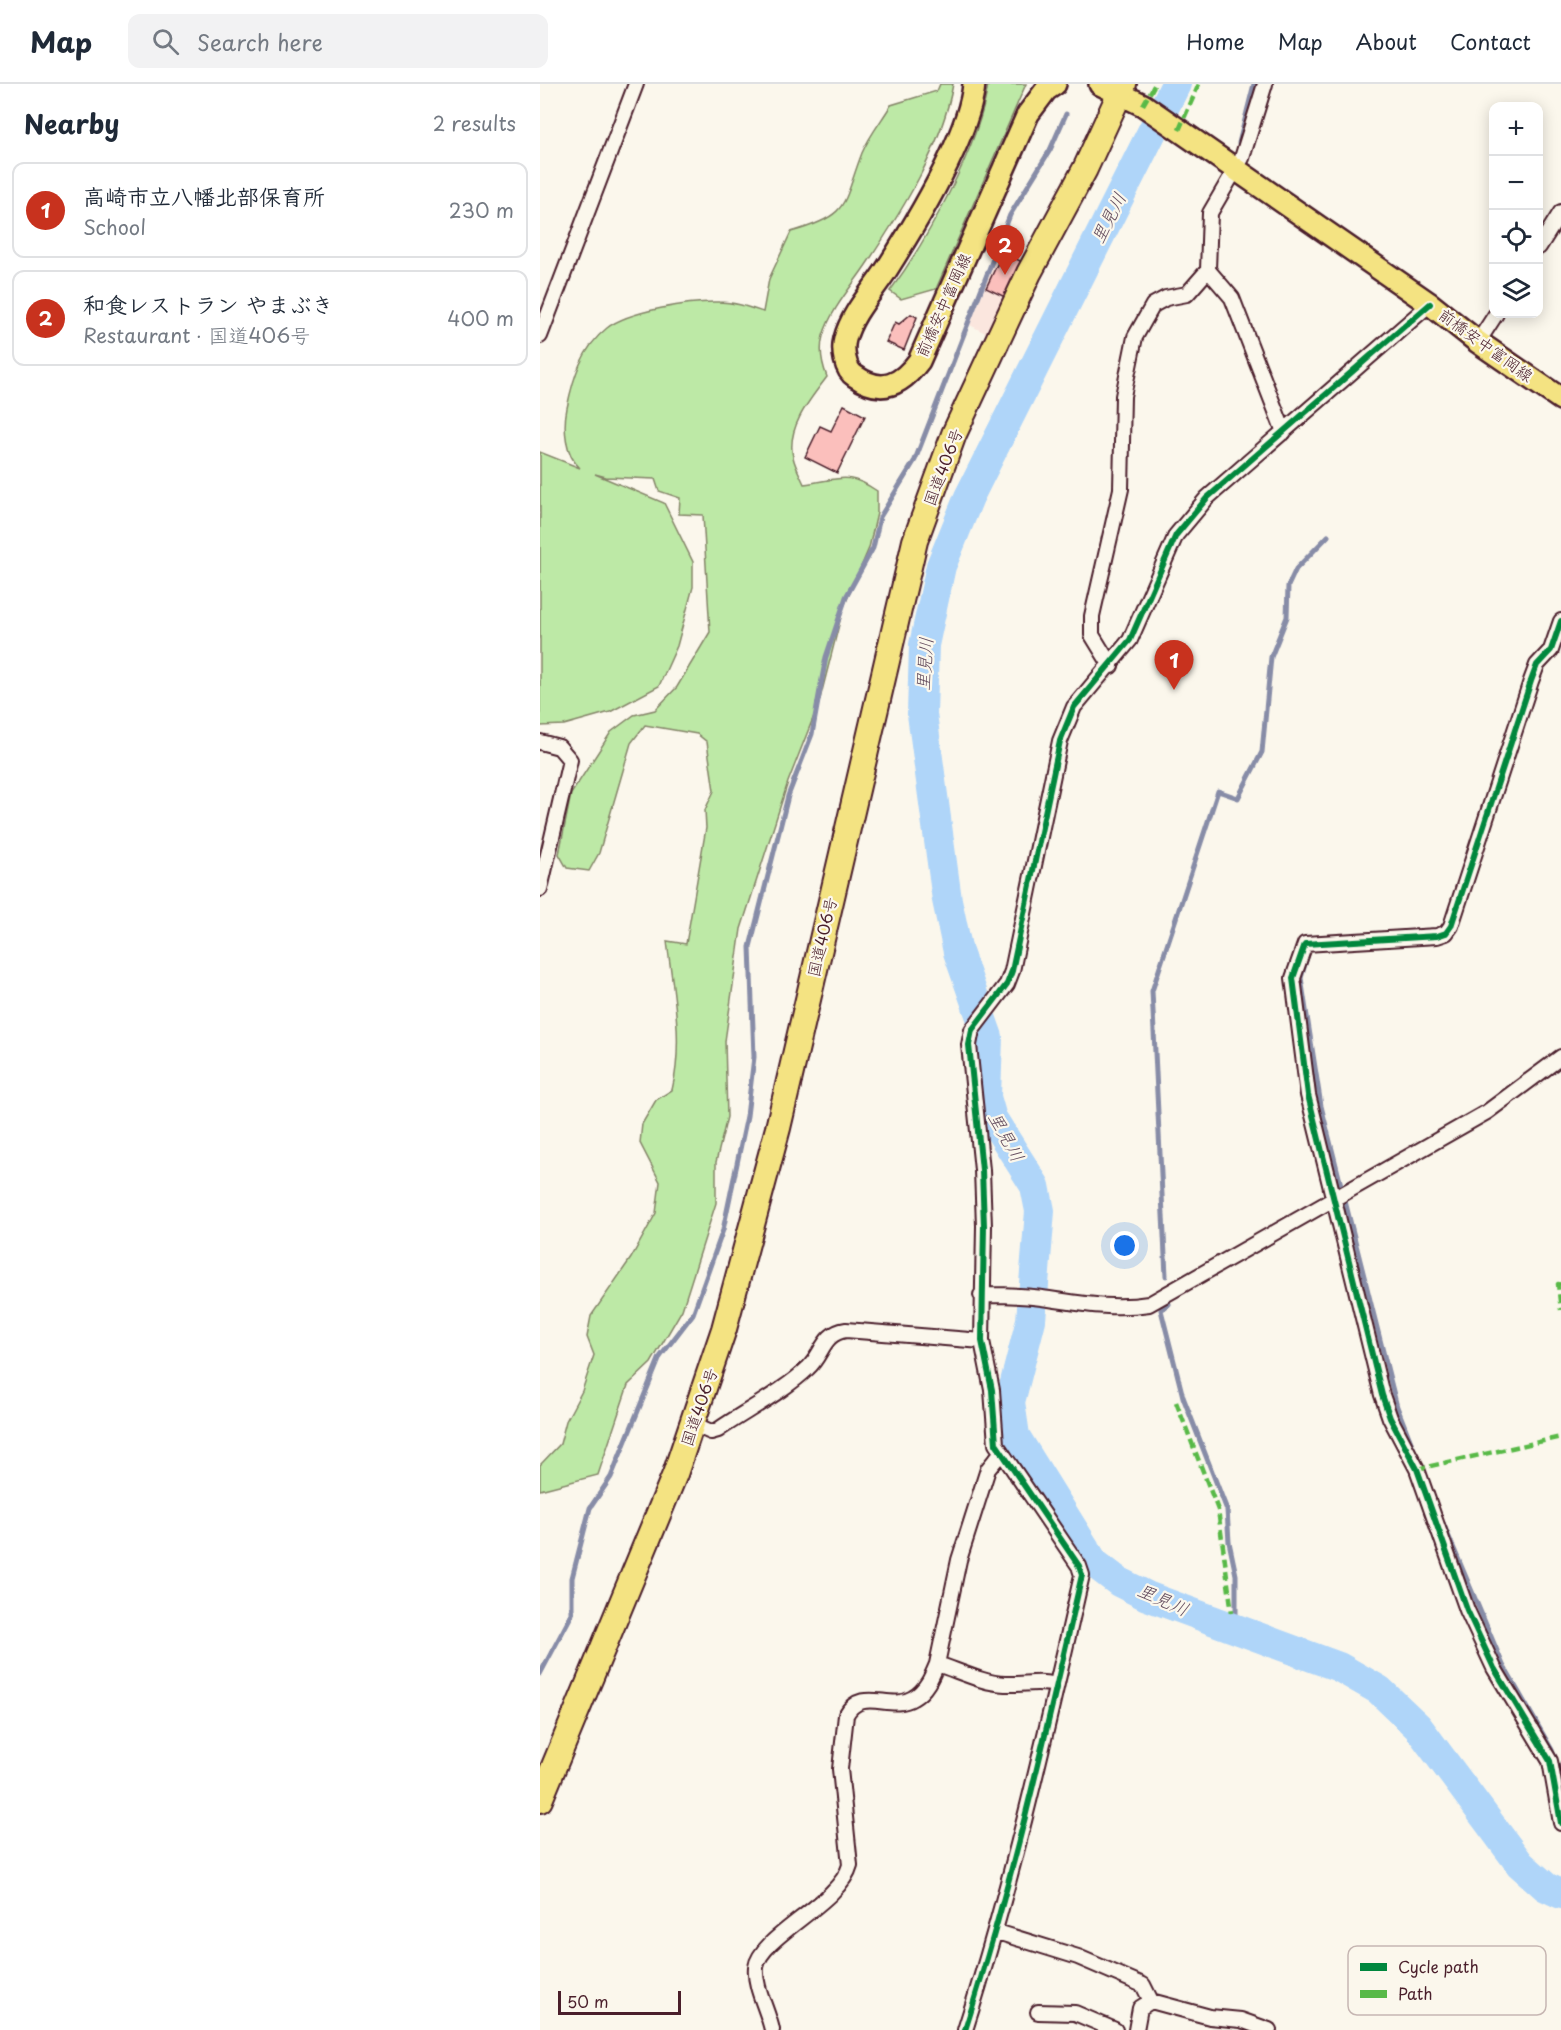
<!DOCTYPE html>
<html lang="en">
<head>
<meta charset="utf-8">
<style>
	body { margin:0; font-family:"Playpen Sans","Klee One",sans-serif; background:#f2f2f3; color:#1f2937 }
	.controls { position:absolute; right:18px; top:18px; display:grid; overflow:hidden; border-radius:12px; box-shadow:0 3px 15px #0003 }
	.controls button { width:54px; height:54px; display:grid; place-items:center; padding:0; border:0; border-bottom:2px solid #e0e1e3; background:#fff; color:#1f2937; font:30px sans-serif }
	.scale { position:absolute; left:18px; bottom:15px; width:123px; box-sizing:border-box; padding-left:6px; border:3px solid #4a1f2b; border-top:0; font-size:16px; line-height:21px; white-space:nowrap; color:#4a1f2b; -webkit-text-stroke:4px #fbf7ec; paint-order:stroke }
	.you { position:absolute; left:585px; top:1162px; width:21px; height:21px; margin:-15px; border:4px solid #fff; border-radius:50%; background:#1a73e8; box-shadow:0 0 0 9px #1a73e833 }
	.badge { display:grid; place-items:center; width:39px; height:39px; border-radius:50%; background:#c8321e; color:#fff; font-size:20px; font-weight:700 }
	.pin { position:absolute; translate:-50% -50px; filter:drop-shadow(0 2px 3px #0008) }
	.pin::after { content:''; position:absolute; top:32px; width:21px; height:18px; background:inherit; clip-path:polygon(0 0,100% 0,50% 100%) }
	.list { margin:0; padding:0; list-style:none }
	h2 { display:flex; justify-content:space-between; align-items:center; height:78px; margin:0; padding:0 24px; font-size:26px }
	h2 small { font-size:20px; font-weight:400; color:#747a83 }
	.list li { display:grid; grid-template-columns:39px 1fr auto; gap:18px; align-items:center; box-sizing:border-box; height:96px; margin:0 12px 12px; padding:0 12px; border:2px solid #e0e1e3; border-radius:12px }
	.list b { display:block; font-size:22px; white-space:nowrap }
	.list p { margin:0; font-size:20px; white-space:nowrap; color:#747a83 }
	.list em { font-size:20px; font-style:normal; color:#747a83 }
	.icon { flex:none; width:33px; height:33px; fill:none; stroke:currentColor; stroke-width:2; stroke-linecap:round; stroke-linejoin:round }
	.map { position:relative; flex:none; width:1021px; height:1946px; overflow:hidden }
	header { display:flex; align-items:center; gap:36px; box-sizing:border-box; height:84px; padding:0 30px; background:#fff; border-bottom:2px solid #e0e1e3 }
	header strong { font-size:28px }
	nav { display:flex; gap:33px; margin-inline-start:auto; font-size:21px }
	.search { width:420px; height:54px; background:#f2f2f3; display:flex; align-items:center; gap:15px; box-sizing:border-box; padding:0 21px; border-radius:12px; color:#747a83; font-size:22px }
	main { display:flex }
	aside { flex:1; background:#fff }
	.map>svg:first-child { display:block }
	.built { fill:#fbe6de }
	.green { fill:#bde9a6; stroke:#848468; stroke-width:1.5 }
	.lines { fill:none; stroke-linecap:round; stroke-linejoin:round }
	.stream { stroke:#878ca7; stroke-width:5 }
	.river { stroke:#afd5f9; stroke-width:30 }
	.building { fill:#fbbfbc; stroke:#4a1f2b; stroke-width:1.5 }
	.street-casing { stroke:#4a1f2b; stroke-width:18 }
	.primary-casing { stroke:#4a1f2b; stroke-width:26 }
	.highway-casing { stroke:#4a1f2b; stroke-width:28 }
	.street { stroke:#fbf7ec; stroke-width:14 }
	.primary { stroke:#f4e382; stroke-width:21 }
	.highway { stroke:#f4e382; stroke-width:24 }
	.quiet { stroke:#58b947; stroke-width:4.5; stroke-dasharray:9 4.5; stroke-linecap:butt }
	.cycleway-casing { stroke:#fbf7ec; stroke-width:10 }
	.cycleway { stroke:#00873e; stroke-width:6 }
	.labels { text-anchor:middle; stroke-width:4.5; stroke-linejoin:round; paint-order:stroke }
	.street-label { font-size:16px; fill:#4a1f2b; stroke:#fbf7ec }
	.water-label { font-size:18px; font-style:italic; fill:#634c5e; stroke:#fbf7ec }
	.key { fill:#fbf7ec; stroke:#c6b6b2; stroke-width:1.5 }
	.key-label { font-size:16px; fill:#4a1f2b }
</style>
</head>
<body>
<header>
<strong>Map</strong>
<div class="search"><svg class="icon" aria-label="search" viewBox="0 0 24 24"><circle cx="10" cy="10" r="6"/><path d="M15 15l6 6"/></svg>Search here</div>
<nav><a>Home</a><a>Map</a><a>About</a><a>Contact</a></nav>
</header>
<main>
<aside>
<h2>Nearby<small>2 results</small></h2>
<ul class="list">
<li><span class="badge">1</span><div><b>高崎市立八幡北部保育所</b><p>School</p></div><em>230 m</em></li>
<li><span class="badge">2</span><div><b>和食レストラン やまぶき</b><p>Restaurant · 国道406号</p></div><em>400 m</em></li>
</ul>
</aside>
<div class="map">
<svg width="1021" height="1946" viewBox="0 0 1021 1946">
	<rect width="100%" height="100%" fill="#fbf7ec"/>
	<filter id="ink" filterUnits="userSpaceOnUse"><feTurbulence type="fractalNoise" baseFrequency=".0167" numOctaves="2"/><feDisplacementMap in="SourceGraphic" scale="12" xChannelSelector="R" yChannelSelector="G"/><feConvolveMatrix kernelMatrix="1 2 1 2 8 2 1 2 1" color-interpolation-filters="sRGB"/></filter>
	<g filter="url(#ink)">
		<!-- built -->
		<path class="built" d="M 464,153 L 489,172 L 453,253 L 430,241 Z"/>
		<!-- green -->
		<path class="green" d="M 400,0 L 413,0 C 402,63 363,125 328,178 C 313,201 291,225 283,252 C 279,266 282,280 287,293 C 270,315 246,344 253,373 C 255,382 260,391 264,400 C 297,396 307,386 337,407 L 337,429 L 329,464 L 303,525 L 279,619 L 248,698 L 201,845 L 185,957 L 187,1033 L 176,1078 L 176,1119 L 142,1226 L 111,1279 L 88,1301 L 58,1391 L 0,1406 L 0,1381 L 20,1360 L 26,1337 L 42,1307 L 54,1271 L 47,1253 L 51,1232 L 91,1174 L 116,1129 L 120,1098 L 100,1059 L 102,1040 L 116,1016 L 132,1006 C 144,957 133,907 127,857 L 146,860 L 166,744 L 165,726 L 174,707 L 167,658 L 157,650 L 105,641 L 91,659 L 59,769 L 49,787 L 27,784 L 19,770 L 31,710 L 71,648 L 94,631 L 115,626 L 137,603 L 170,548 L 163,431 L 139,430 L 140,414 L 119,407 L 115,395 L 66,393 L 55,390 L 124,419 L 153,478 L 153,503 L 137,562 L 119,602 L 70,628 L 24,641 L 0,642 L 0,368 L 40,384 C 25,371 23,343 27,324 C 33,294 42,264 67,244 C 88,227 152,217 179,218 C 194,218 208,223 223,228 L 229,195 L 251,148 C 311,131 302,121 322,69 C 329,52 342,36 351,21 L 397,7 Z
			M 448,0 L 486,0 L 396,205 L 361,215 L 350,207 C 386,158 440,61 448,0 Z"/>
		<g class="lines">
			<!-- stream -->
			<path class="stream" d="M 699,59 L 714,0
				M 767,873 L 761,894 L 781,1022 L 857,1323 L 874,1366
				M 626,1192 L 612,907 L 678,707 L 698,714 L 722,668 L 731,573 L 747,533 L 748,502 L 756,485 L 788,452
				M 629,1220 L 621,1226 L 643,1313 L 687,1426 L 689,1458 L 696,1491 L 696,1545
				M 903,1439 L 963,1581 L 1012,1666 L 1021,1691
				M 0,1590 L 32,1530 L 32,1494 L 50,1424 L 71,1393 L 120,1273 L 153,1230 L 183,1146 L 207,1032 L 214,973 L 210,863 L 248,712 L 272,650 L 286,573 L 306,513 L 333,464 L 340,433 L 375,376 L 470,131 L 510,66 L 526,30"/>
			<!-- river -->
			<path class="river" d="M 636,0 L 429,413 L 401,482 L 384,561 L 382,630 L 407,816 L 418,868 L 448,953 L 446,1013 L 452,1034 L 495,1102 L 500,1127 L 491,1236 L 470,1318 L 475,1352 L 554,1479 L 579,1498 L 607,1512 L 799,1583 L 839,1606 L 878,1643 L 980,1780 L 1006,1803 L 1021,1810"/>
		</g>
		<!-- building -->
		<path class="building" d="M 463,168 L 484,179 L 467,214 L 446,204 Z
			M 371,230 L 377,233 L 364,266 L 346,258 L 355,238 L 359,240 Z
			M 304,321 L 325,332 L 297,389 L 265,373 L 280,342 L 291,347 Z"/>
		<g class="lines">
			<defs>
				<path id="street" d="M 725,0 L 702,74 L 670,129 L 668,186 L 692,214 L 744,348
					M 999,163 L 1021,128
					M 0,252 L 96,0
					M 938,258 L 956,230
					M 1021,537 L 1011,566 L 997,581 L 991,597 L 911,842 L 906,849 L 897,852 L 765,860 L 753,894 L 768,1011 L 842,1311 L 850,1334 L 877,1385 L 927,1526 L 954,1584 L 1010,1677 L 1021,1739
					M 571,582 L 552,551 L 552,532 L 581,405 L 583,312 L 595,253 L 613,221 L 626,214 L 647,210 L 668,186
					M 0,658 L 19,663 L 30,676 L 0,805
					M 441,1211 C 462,1211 482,1211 502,1214 C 539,1219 572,1226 609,1220 L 947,1028 L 1021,973
					M 153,1340 L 171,1348 L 178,1346 C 204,1328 247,1305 268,1284 C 283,1270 283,1249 306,1246 L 442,1257
					M 397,1580 C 419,1587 443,1599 465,1600 C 484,1601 498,1596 516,1601
					M 457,1848 L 538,1873 L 603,1901 L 611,1917
					M 498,1928 L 535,1929 L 575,1946
					M 232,1946 C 228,1926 214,1903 216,1883 C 220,1852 300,1819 310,1781 L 300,1685 L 306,1631 C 321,1602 351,1628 373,1614 C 386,1607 392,1592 397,1580 L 419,1476 L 448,1385 L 461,1369
					M 425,1946 C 473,1796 507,1644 542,1491 L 539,1482 L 456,1360 L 452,1306 L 442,1257 L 444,1142 L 442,1086 L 429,961 L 432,946 L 467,900 L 472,887 L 520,657 L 534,623 L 590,556 L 636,451 L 667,414 L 890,220
					M 596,1946 L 600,1924 L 611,1917 L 670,1933 L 701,1936 L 729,1946"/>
				<path id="primary" d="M 434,0 C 430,52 373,144 345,188 C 331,209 311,231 305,255 C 302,266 305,286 315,292 C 342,311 361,301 379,277 L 488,30 L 506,6 L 515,0
					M 560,0 L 603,21 L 890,220 L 938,258 L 1021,315"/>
				<path id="highway" d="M 0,1716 L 135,1390 L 184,1245 L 238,1044 L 375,457 L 414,350 L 489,189 L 545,85 L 584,0"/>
			</defs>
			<!-- street casing -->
			<use href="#street" class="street-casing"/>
			<!-- primary casing -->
			<use href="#primary" class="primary-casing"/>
			<!-- highway casing -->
			<use href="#highway" class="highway-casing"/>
			<!-- street -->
			<use href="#street" class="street"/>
			<!-- primary -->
			<use href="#primary" class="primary"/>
			<!-- highway -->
			<use href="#highway" class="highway"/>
			<!-- quiet -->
			<path class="quiet" d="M 603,21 L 615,0
				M 639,46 L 659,0
				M 1021,1201 L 1018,1200 L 1021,1226
				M 636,1318 L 678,1426 L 692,1529
				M 877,1385 L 1021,1353"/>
			<defs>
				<path id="cycleway" d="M 1021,537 L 1011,566 L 997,581 L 991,597 L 911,842 L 906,849 L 897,852 L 765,860 L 753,894 L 768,1011 L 842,1311 L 850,1334 L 877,1385 L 927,1526 L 954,1584 L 1010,1677 L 1021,1739
					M 425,1946 C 473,1796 507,1644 542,1491 L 539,1482 L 456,1360 L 452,1306 L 442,1257 L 444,1142 L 442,1086 L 429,961 L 432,946 L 467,900 L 472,887 L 520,657 L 534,623 L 590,556 L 636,451 L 667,414 L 890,220"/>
			</defs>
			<!-- cycleway casing -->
			<use href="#cycleway" class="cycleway-casing"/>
			<!-- cycleway -->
			<use href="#cycleway" class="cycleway"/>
		</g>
	</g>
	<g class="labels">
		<!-- street labels -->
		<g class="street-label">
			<text transform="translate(403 221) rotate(-66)" y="6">前橋安中富岡線</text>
			<text transform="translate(946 261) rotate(36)" y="6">前橋安中富岡線</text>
			<text transform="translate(403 383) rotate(-69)" y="6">国道406号</text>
			<text transform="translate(282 853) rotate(-77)" y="6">国道406号</text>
			<text transform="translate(159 1323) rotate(-71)" y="6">国道406号</text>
		</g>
		<!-- water labels -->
		<g class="water-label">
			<text transform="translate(569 134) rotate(-63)" y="6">里見川</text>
			<text transform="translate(385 580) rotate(-86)" y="6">里見川</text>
			<text transform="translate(466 1053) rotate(61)" y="6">里見川</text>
			<text transform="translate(623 1516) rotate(24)" y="6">里見川</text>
		</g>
	</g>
	<!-- legend -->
	<rect x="808" y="1862" width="198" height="69" rx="9" class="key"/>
	<rect x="820" y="1879" width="27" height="8" fill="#00873e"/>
	<rect x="820" y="1906" width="27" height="8" fill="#58b947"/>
	<g class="key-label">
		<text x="858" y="1889">Cycle path</text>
		<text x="858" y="1916">Path</text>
	</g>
</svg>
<div class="controls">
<button>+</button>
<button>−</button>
<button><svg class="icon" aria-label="locate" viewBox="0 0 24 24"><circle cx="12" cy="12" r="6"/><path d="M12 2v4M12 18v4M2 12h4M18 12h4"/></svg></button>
<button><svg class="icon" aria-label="layers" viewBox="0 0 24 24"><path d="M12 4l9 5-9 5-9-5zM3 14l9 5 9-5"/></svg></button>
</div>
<div class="scale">50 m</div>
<div class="you"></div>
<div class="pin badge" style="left:634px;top:606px">1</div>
<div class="pin badge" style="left:465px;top:191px">2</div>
</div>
</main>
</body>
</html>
